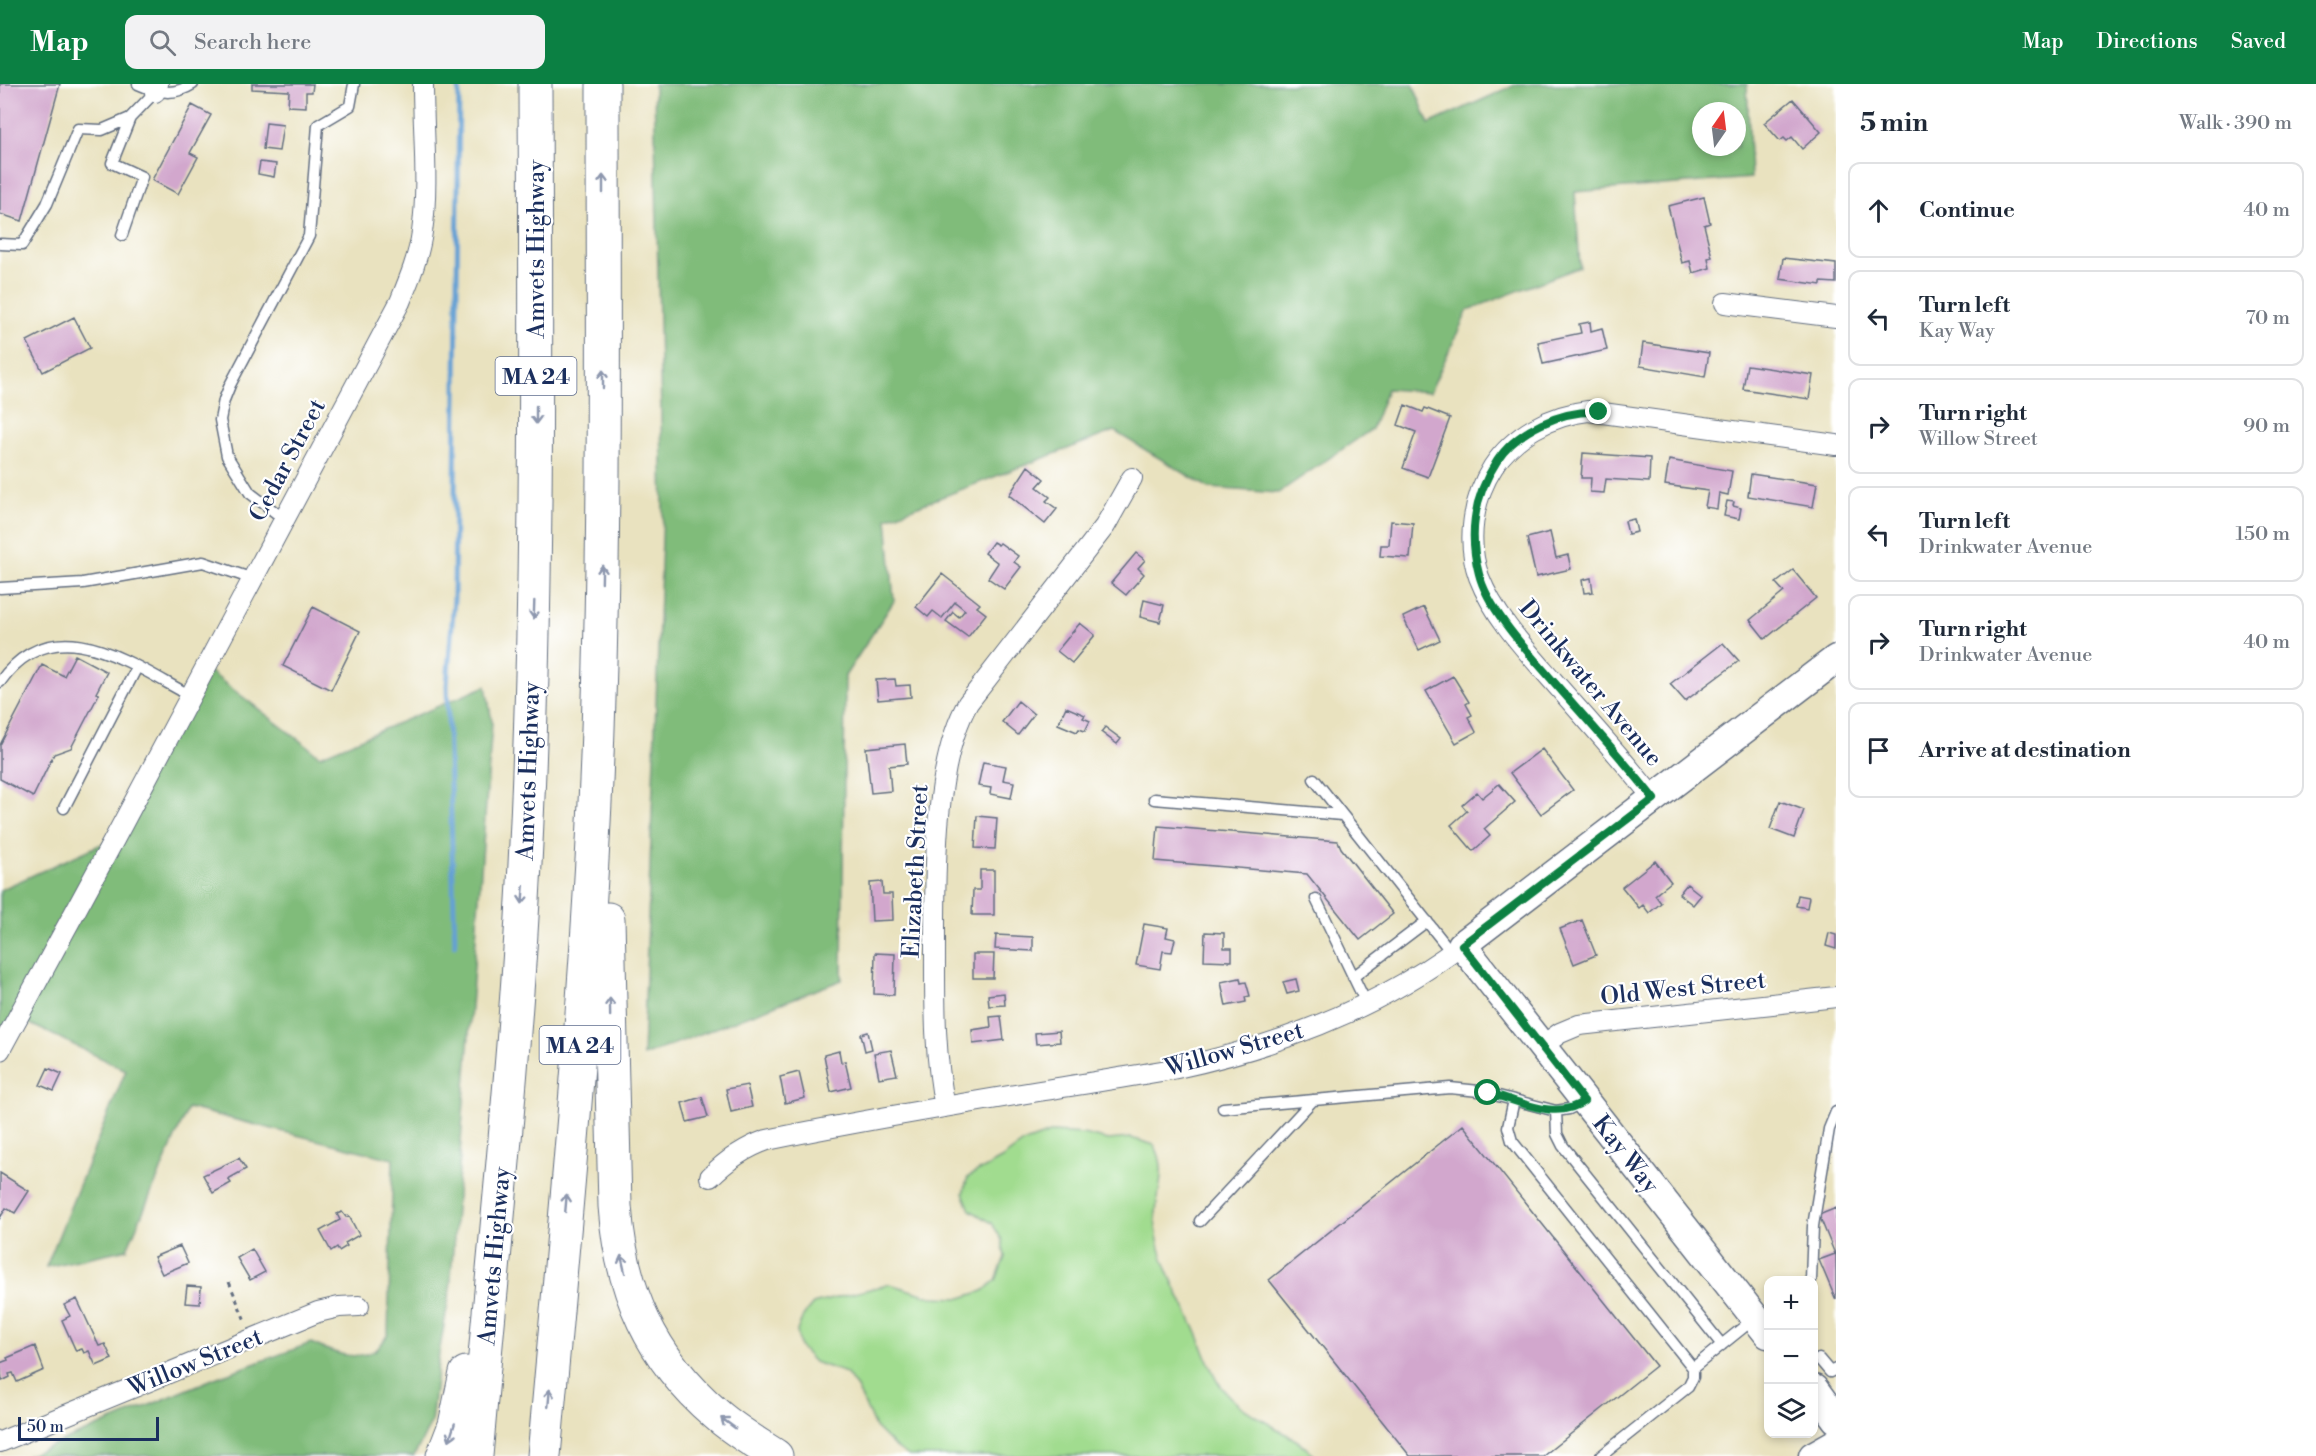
<!DOCTYPE html>
<html lang="en">
<head>
<meta charset="utf-8">
<style>
	body { margin:0; font-family:"Libre Bodoni",serif; background:#f2f2f3; color:#1f2937 }
	.controls { position:absolute; right:18px; bottom:18px; display:grid; overflow:hidden; border-radius:12px; box-shadow:0 3px 9px #0003 }
	.controls button { width:54px; height:54px; display:grid; place-items:center; padding:0; border:0; border-bottom:2px solid #e0e1e3; background:#fff; color:#1f2937; font:30px sans-serif }
	.compass { position:absolute; left:1692px; top:18px; width:54px; height:54px; border-radius:50%; background:#fff; box-shadow:0 3px 9px #0003; rotate:14deg }
	.scale { position:absolute; left:18px; bottom:15px; width:141px; box-sizing:border-box; padding-left:6px; border:3px solid #1b2f5e; border-top:0; font-size:16px; line-height:21px; white-space:nowrap; color:#1b2f5e; -webkit-text-stroke:4px #fff; paint-order:stroke }
	.stop { position:absolute; width:18px; height:18px; margin:-14px; border:4px solid #0b8043; border-radius:50%; background:#fff }
	.stop.end { background:#0b8043; border-color:#fff; box-shadow:0 2px 6px #0008 }
	.list { margin:0; padding:0; list-style:none }
	h2 { display:flex; justify-content:space-between; align-items:center; height:78px; margin:0; padding:0 24px; font-size:26px }
	h2 small { font-size:20px; font-weight:400; color:#747a83 }
	.list li { display:grid; grid-template-columns:39px 1fr auto; gap:18px; align-items:center; box-sizing:border-box; height:96px; margin:0 12px 12px; padding:0 12px; border:2px solid #e0e1e3; border-radius:12px }
	.list b { display:block; font-size:22px; white-space:nowrap }
	.list p { margin:0; font-size:20px; white-space:nowrap; color:#747a83 }
	.list em { font-size:20px; font-style:normal; color:#747a83 }
	.icon { flex:none; width:33px; height:33px; fill:none; stroke:currentColor; stroke-width:2; stroke-linecap:round; stroke-linejoin:round }
	.map { position:relative; flex:none; width:1836px; height:1372px; overflow:hidden }
	header { display:flex; align-items:center; gap:36px; box-sizing:border-box; height:84px; padding:0 30px; background:#0b8043; color:#fff }
	header strong { font-size:28px }
	nav { display:flex; gap:33px; margin-inline-start:auto; font-size:21px }
	.search { width:420px; height:54px; background:#f2f2f3; display:flex; align-items:center; gap:15px; box-sizing:border-box; padding:0 21px; border-radius:12px; color:#747a83; font-size:22px }
	main { display:flex }
	aside { flex:1; background:#fff }
	.map>svg:first-child { display:block }
	.green { fill:#a1dc8f; stroke:#5e8676; stroke-width:1.5 }
	.forest { fill:#80bc7a; stroke:#4e766c; stroke-width:1.5; fill-rule:evenodd }
	.lines { fill:none; stroke-linecap:round; stroke-linejoin:round }
	.stream { stroke:#64a0d4; stroke-width:5 }
	.building { fill:#d2a7cd }
	.lane-casing { stroke:#636e80; stroke-width:13 }
	.street-casing { stroke:#636e80; stroke-width:22 }
	.secondary-casing { stroke:#636e80; stroke-width:31 }
	.highway-casing { stroke:#636e80; stroke-width:35 }
	.path { stroke:#636e80; stroke-width:3; stroke-dasharray:4.5 4.5; stroke-linecap:butt }
	.lane { stroke:#fff; stroke-width:10 }
	.street { stroke:#fff; stroke-width:20 }
	.secondary { stroke:#fff; stroke-width:28 }
	.highway { stroke:#fff; stroke-width:33 }
	.oneway { stroke:#8d97ae }
	.route { stroke:#0b8043; stroke-width:8 }
	.labels { text-anchor:middle; stroke-width:4.5; stroke-linejoin:round; paint-order:stroke }
	.shield { fill:#fff; stroke:#5f6d8e; stroke-width:1.5 }
	.shield-label { font-size:22px; font-weight:bold; fill:#1b2f5e }
	.street-label { font-size:24px; fill:#1b2f5e; stroke:#fff }
</style>
</head>
<body>
<header>
<strong>Map</strong>
<div class="search"><svg class="icon" aria-label="search" viewBox="0 0 24 24"><circle cx="10" cy="10" r="6"/><path d="M15 15l6 6"/></svg>Search here</div>
<nav><a>Map</a><a>Directions</a><a>Saved</a></nav>
</header>
<main>
<div class="map">
<svg width="1836" height="1372" viewBox="0 0 1836 1372">
	<rect width="100%" height="100%" fill="#fff"/>
	<filter id="ink" filterUnits="userSpaceOnUse"><feTurbulence type="fractalNoise" baseFrequency=".0167" numOctaves="2"/><feDisplacementMap in="SourceGraphic" scale="12" xChannelSelector="R" yChannelSelector="G"/><feConvolveMatrix kernelMatrix="1 2 1 2 8 2 1 2 1" color-interpolation-filters="sRGB"/></filter>
	<filter id="wash" filterUnits="userSpaceOnUse"><feTurbulence type="fractalNoise" baseFrequency=".008" numOctaves="4" result="noise"/><feDisplacementMap in="SourceGraphic" scale="24" xChannelSelector="R" yChannelSelector="G"/><feGaussianBlur stdDeviation="1.35" result="paint"/><feColorMatrix in="noise" values="0 0 0 0 0 0 0 0 0 0 0 0 0 0 0 0 0 1.4 0 .05"/><feComposite in="paint" operator="in"/></filter>
	<g filter="url(#wash)">
		<rect width="100%" height="100%" fill="#e9e2bf"/>
		<!-- green -->
		<path class="green" d="M 1053,1048 L 1083,1050 L 1108,1056 L 1131,1054 L 1154,1061 C 1171,1088 1152,1116 1156,1145 C 1161,1182 1181,1214 1196,1247 C 1206,1269 1212,1295 1229,1312 C 1247,1330 1273,1341 1294,1355 C 1302,1359 1308,1366 1315,1372 L 909,1372 L 894,1362 L 875,1343 L 857,1304 L 846,1289 L 814,1278 L 800,1263 L 797,1247 L 803,1232 L 813,1220 L 866,1206 L 890,1200 L 932,1213 L 961,1214 L 983,1207 L 996,1196 L 1005,1173 L 1002,1156 L 992,1139 L 970,1126 L 963,1109 L 968,1093 L 1001,1075 L 1025,1058 Z"/>
		<!-- forest -->
		<path class="forest" d="M 654,0 L 1413,0 L 1429,40 L 1517,0 L 1747,0 L 1751,94 L 1575,108 L 1580,183 L 1468,226 L 1430,308 L 1387,305 L 1372,345 L 1278,409 L 1209,404 L 1114,347 L 887,434 L 894,517 L 845,592 L 842,896 L 643,972 L 663,428 ZM 1701,27 L 1737,27 L 1737,63 L 1701,63 Z
			M 205,584 L 320,672 L 486,602 L 492,638 L 450,1207 L 439,1270 L 431,1339 L 414,1372 L 27,1372 L 215,1294 L 311,1259 C 331,1268 356,1279 377,1265 C 381,1262 385,1254 388,1250 L 393,1075 L 188,1024 L 127,1165 L 46,1183 L 126,986 L 18,934 L 0,966 L 0,806 L 115,754 Z"/>
		<g class="lines">
			<!-- stream -->
			<path class="stream" d="M 455,861 L 447,601 L 454,515 L 459,0"/>
		</g>
		<g id="blocks">
			<!-- building -->
			<path class="building" d="M 0,0 L 60,0 L 22,137 L 0,130 Z
				M 252,0 L 313,0 L 312,8 L 306,8 L 306,23 L 288,22 L 289,7 L 252,5 Z
				M 1793,15 L 1821,48 L 1802,65 L 1792,53 L 1787,57 L 1784,54 L 1780,57 L 1764,39 Z
				M 192,21 L 211,31 L 190,69 L 198,73 L 178,110 L 152,96 Z
				M 266,39 L 283,41 L 279,67 L 263,65 Z
				M 260,78 L 276,80 L 274,93 L 258,90 Z
				M 1704,113 L 1710,139 L 1704,141 L 1712,173 L 1708,174 L 1710,184 L 1693,189 L 1690,177 L 1682,179 L 1668,122 Z
				M 1783,174 L 1836,180 L 1836,199 L 1821,198 L 1821,201 L 1780,195 Z
				M 74,233 L 90,264 L 43,288 L 27,257 Z
				M 1590,238 L 1591,247 L 1602,244 L 1607,266 L 1543,280 L 1538,258 L 1581,249 L 1579,240 Z
				M 1643,259 L 1709,269 L 1705,293 L 1640,282 Z
				M 1747,281 L 1813,291 L 1809,315 L 1743,305 Z
				M 1405,321 L 1423,328 L 1425,324 L 1450,334 L 1428,393 L 1403,384 L 1416,348 L 1398,341 Z
				M 1583,369 L 1650,374 L 1649,398 L 1606,395 L 1604,409 L 1590,408 L 1591,394 L 1581,394 Z
				M 1669,376 L 1732,387 L 1728,411 L 1719,409 L 1717,425 L 1705,423 L 1708,407 L 1665,401 Z
				M 1028,382 L 1044,395 L 1037,403 L 1050,413 L 1046,417 L 1057,425 L 1045,440 L 1009,411 Z
				M 1751,390 L 1817,400 L 1813,423 L 1748,412 Z
				M 1727,417 L 1734,418 L 1733,422 L 1741,424 L 1739,435 L 1724,432 Z
				M 1634,435 L 1637,448 L 1628,450 L 1625,437 Z
				M 1391,437 L 1413,439 L 1410,474 L 1380,472 L 1381,461 L 1389,461 Z
				M 1550,448 L 1556,474 L 1568,471 L 1571,485 L 1536,493 L 1527,454 Z
				M 993,458 L 998,461 L 1000,459 L 1018,472 L 1014,478 L 1021,483 L 1004,505 L 988,494 L 998,479 L 985,469 Z
				M 1136,469 L 1145,476 L 1138,484 L 1144,490 L 1126,511 L 1111,499 Z
				M 1793,486 L 1816,514 L 1765,555 L 1750,536 L 1784,508 L 1776,499 Z
				M 942,490 L 980,520 L 977,523 L 986,530 L 968,553 L 946,537 L 953,528 L 959,533 L 965,526 L 955,518 L 942,534 L 933,527 L 928,533 L 916,523 Z
				M 1591,494 L 1593,508 L 1584,509 L 1582,496 Z
				M 1144,516 L 1164,521 L 1160,538 L 1140,533 Z
				M 313,523 L 360,547 L 331,606 L 283,582 Z
				M 1424,523 L 1440,556 L 1419,566 L 1403,533 Z
				M 1080,539 L 1095,551 L 1072,579 L 1057,567 Z
				M 1723,559 L 1739,577 L 1685,617 L 1670,600 Z
				M 75,571 L 107,588 L 96,609 L 99,610 L 71,664 L 54,670 L 33,713 L 0,695 L 0,661 L 42,581 L 64,592 Z
				M 1453,592 L 1469,618 L 1466,620 L 1472,631 L 1468,633 L 1476,648 L 1456,659 L 1426,607 Z
				M 895,595 L 896,602 L 910,601 L 911,613 L 878,616 L 876,596 Z
				M 1018,617 L 1034,630 L 1018,651 L 1002,638 Z
				M 1066,623 L 1085,631 L 1083,634 L 1090,637 L 1085,647 L 1079,645 L 1077,648 L 1058,640 Z
				M 1105,643 L 1121,655 L 1117,660 L 1101,648 Z
				M 905,660 L 907,680 L 889,682 L 891,707 L 871,709 L 866,664 Z
				M 1542,665 L 1573,706 L 1541,730 L 1510,689 Z
				M 983,678 L 1006,682 L 1003,696 L 1014,698 L 1011,714 L 990,710 L 991,704 L 978,702 Z
				M 1499,700 L 1515,718 L 1484,745 L 1490,752 L 1473,767 L 1451,741 L 1467,727 L 1462,721 L 1477,708 L 1482,714 Z
				M 1780,717 L 1804,726 L 1794,754 L 1770,745 Z
				M 977,732 L 997,734 L 995,765 L 975,764 Z
				M 1158,742 L 1338,757 L 1341,764 L 1393,830 L 1360,856 L 1307,790 L 1155,777 Z
				M 1655,777 L 1671,798 L 1655,811 L 1661,819 L 1649,829 L 1643,821 L 1639,824 L 1622,803 Z
				M 980,786 L 994,786 L 994,831 L 972,831 L 973,806 L 980,806 Z
				M 882,798 L 883,810 L 892,810 L 893,836 L 872,837 L 870,799 Z
				M 1687,800 L 1701,811 L 1693,821 L 1679,810 Z
				M 1798,811 L 1809,813 L 1807,824 L 1796,822 Z
				M 1582,836 L 1596,871 L 1574,880 L 1560,845 Z
				M 1144,840 L 1168,844 L 1166,853 L 1175,855 L 1172,868 L 1163,867 L 1160,885 L 1136,881 Z
				M 1205,848 L 1224,849 L 1224,864 L 1232,864 L 1232,877 L 1204,876 Z
				M 1829,849 L 1836,851 L 1836,865 L 1826,862 Z
				M 996,851 L 1033,853 L 1033,867 L 995,865 Z
				M 875,869 L 895,870 L 894,911 L 874,910 Z
				M 973,870 L 994,870 L 993,894 L 973,894 Z
				M 1240,894 L 1241,899 L 1246,898 L 1250,912 L 1245,913 L 1246,918 L 1226,922 L 1221,898 Z
				M 1296,895 L 1299,907 L 1287,910 L 1283,898 Z
				M 1004,909 L 1005,921 L 989,922 L 988,911 Z
				M 1001,932 L 1004,956 L 973,960 L 972,946 L 991,943 L 990,933 Z
				M 1059,947 L 1060,958 L 1036,960 L 1035,949 Z
				M 868,948 L 872,965 L 865,967 L 861,950 Z
				M 891,966 L 897,991 L 879,994 L 874,969 Z
				M 839,967 L 841,978 L 845,977 L 851,1003 L 831,1008 L 824,971 Z
				M 48,984 L 62,990 L 54,1007 L 40,1001 Z
				M 799,988 L 805,1014 L 785,1019 L 780,993 Z
				M 747,1001 L 752,1023 L 731,1028 L 726,1005 Z
				M 702,1013 L 708,1033 L 687,1038 L 682,1019 Z
				M 1463,1041 L 1656,1282 L 1543,1372 L 1410,1372 L 1269,1196 Z
				M 239,1074 L 246,1085 L 228,1095 L 231,1099 L 213,1109 L 203,1091 Z
				M 0,1089 L 29,1107 L 15,1129 L 6,1124 L 0,1134 Z
				M 1836,1124 L 1836,1216 L 1819,1176 L 1835,1170 L 1819,1131 Z
				M 342,1128 L 346,1133 L 349,1132 L 359,1151 L 345,1159 L 347,1162 L 339,1167 L 337,1163 L 331,1167 L 320,1147 L 340,1136 L 337,1130 Z
				M 180,1162 L 188,1179 L 162,1190 L 154,1173 Z
				M 252,1165 L 265,1188 L 250,1196 L 237,1174 Z
				M 187,1202 L 201,1203 L 200,1220 L 185,1219 Z
				M 77,1215 L 99,1262 L 105,1260 L 112,1275 L 96,1282 L 89,1267 L 84,1269 L 82,1265 L 76,1267 L 62,1236 L 70,1232 L 64,1221 Z
				M 35,1262 L 44,1286 L 17,1298 L 13,1289 L 9,1290 L 10,1293 L 2,1297 L 0,1279 L 8,1276 L 7,1274 Z"/>
		</g>
	</g>
	<g filter="url(#ink)">
		<use href="#blocks" fill-opacity="0" stroke="#636e80" stroke-width="1.5"/>
		<g class="lines">
			<defs>
				<path id="lane" d="M 138,0 C 158,9 174,12 193,0
					M 122,151 L 142,93 L 112,79 L 130,34
					M 0,160 L 22,161 L 47,120 L 78,45 L 102,46 L 130,34 L 155,8
					M 284,435 L 250,409 L 227,372 L 220,336 L 224,316 L 230,301 L 309,152 L 318,41 L 350,22 L 354,0
					M 0,504 L 83,499 L 203,478 L 253,495
					M 0,598 C 54,522 129,579 191,612
					M 1314,695 L 1452,869
					M 1154,715 L 1342,731
					M 64,724 L 137,583
					M 1316,815 L 1366,919
					M 1353,893 L 1427,837
					M 1514,1016 L 1508,1043 L 1512,1057 L 1693,1284 L 1693,1293 L 1688,1303 L 1601,1372
					M 1223,1024 L 1450,1004 L 1479,1007 L 1556,1027 L 1569,1025 L 1583,1018
					M 1556,1027 L 1557,1050 L 1563,1062 L 1722,1261
					M 1200,1137 L 1313,1016
					M 1811,1196 L 1813,1142 L 1829,1045 L 1836,1028
					M 1819,1275 L 1830,1288 L 1836,1285
					M 1693,1284 L 1755,1234"/>
				<path id="street" d="M 155,8 L 158,0
					M 1725,219 L 1836,233
					M 1654,715 C 1622,674 1587,636 1553,597 C 1526,566 1494,532 1479,493 C 1466,457 1473,414 1493,383 C 1514,351 1551,331 1588,327 L 1836,361
					M 1542,962 L 1560,949 L 1579,941 L 1836,913
					M 0,966 L 115,754 L 400,218 C 409,196 419,172 422,148 C 429,101 423,48 423,0
					M 945,1023 C 934,969 935,917 935,863 C 935,792 933,681 968,619 L 1105,442 L 1132,394
					M 710,1093 C 727,1076 744,1064 767,1056 C 857,1037 948,1022 1039,1007 C 1085,999 1131,993 1177,984 C 1278,962 1380,923 1462,861
					M 0,1358 L 318,1228 L 339,1223 L 359,1222"/>
				<path id="secondary" d="M 1768,1250 L 1462,861 L 1836,575
					M 1814,1305 L 1836,1335
					M 1813,1372 L 1836,1359"/>
				<path id="highway" d="M 608,835 L 615,1122 C 621,1207 651,1274 716,1330 C 734,1346 756,1359 776,1372
					M 443,1372 L 455,1341 L 466,1289
					M 476,1372 C 493,1175 515,978 525,780 C 538,520 536,260 535,0
					M 544,1372 C 564,1147 586,923 596,697 C 606,465 603,232 603,0"/>
			</defs>
			<!-- lane casing -->
			<use href="#lane" class="lane-casing"/>
			<!-- street casing -->
			<use href="#street" class="street-casing"/>
			<!-- secondary casing -->
			<use href="#secondary" class="secondary-casing"/>
			<!-- highway casing -->
			<use href="#highway" class="highway-casing"/>
			<!-- path -->
			<path class="path" d="M 229,1198 L 246,1239"/>
			<!-- lane -->
			<use href="#lane" class="lane"/>
			<!-- street -->
			<use href="#street" class="street"/>
			<!-- secondary -->
			<use href="#secondary" class="secondary"/>
			<!-- highway -->
			<use href="#highway" class="highway"/>
		</g>
		<!-- one-way arrows -->
		<defs><path id="oneway-shaft" d="M-6 0H5M1.5-3L5.5 0L1.5 3" fill="none" stroke-width="1.6" stroke-linecap="round" stroke-linejoin="round" transform="scale(1.5)"/></defs>
		<g class="oneway">
			<use href="#oneway-shaft" transform="translate(603 100) rotate(-90)"/>
			<use href="#oneway-shaft" transform="translate(603 295) rotate(-90)"/>
			<use href="#oneway-shaft" transform="translate(536 331) rotate(90)"/>
			<use href="#oneway-shaft" transform="translate(602 490) rotate(-89)"/>
			<use href="#oneway-shaft" transform="translate(534 526) rotate(92)"/>
			<use href="#oneway-shaft" transform="translate(523 811) rotate(94)"/>
			<use href="#oneway-shaft" transform="translate(610 923) rotate(-91)"/>
			<use href="#oneway-shaft" transform="translate(566 1119) rotate(-85)"/>
			<use href="#oneway-shaft" transform="translate(623 1180) rotate(-103)"/>
			<use href="#oneway-shaft" transform="translate(549 1314) rotate(-85)"/>
			<use href="#oneway-shaft" transform="translate(728 1339) rotate(-144)"/>
			<use href="#oneway-shaft" transform="translate(452 1348) rotate(108)"/>
		</g>
	</g>
	<g class="lines" filter="url(#ink)">
		<!-- route -->
		<path class="route" d="M 1488,1009 C 1518,1016 1556,1038 1584,1017 L 1462,861 L 1654,715 C 1622,674 1587,636 1553,597 C 1529,569 1488,526 1479,490 C 1468,449 1474,412 1497,377 C 1517,346 1562,326 1599,328"/>
	</g>
	<g class="labels">
		<!-- shield labels -->
		<g class="shield">
			<rect x="495.5" y="273" width="81" height="38" rx="4.5"/>
			<rect x="539.5" y="942" width="81" height="38" rx="4.5"/>
		</g>
		<g class="shield-label">
			<text x="536" y="300">MA 24</text>
			<text x="580" y="969">MA 24</text>
		</g>
		<!-- street labels -->
		<g class="street-label">
			<text transform="translate(536 165) rotate(-90)" y="8">Amvets Highway</text>
			<text transform="translate(287 376) rotate(-62)" y="8">Cedar Street</text>
			<text transform="translate(1591 599) rotate(50)" y="8">Drinkwater Avenue</text>
			<text transform="translate(528 687) rotate(-88)" y="8">Amvets Highway</text>
			<text transform="translate(915 787) rotate(-87)" y="8">Elizabeth Street</text>
			<text transform="translate(1683 904) rotate(-6)" y="8">Old West Street</text>
			<text transform="translate(1234 965) rotate(-16)" y="8">Willow Street</text>
			<text transform="translate(1626 1070) rotate(52)" y="8">Kay Way</text>
			<text transform="translate(494 1172) rotate(-85)" y="8">Amvets Highway</text>
			<text transform="translate(195 1278) rotate(-22)" y="8">Willow Street</text>
		</g>
	</g>
</svg>
<div class="controls">
<button>+</button>
<button>−</button>
<button><svg class="icon" aria-label="layers" viewBox="0 0 24 24"><path d="M12 4l9 5-9 5-9-5zM3 14l9 5 9-5"/></svg></button>
</div>
<svg class="compass" viewBox="-18 -18 36 36"><path d="M0-13l5 13h-10z" fill="#e53935"/><path d="M0 13l5-13h-10z" fill="#747a83"/></svg>
<div class="scale">50 m</div>
<div class="stop" style="left:1488px;top:1009px"></div>
<div class="stop end" style="left:1599px;top:328px"></div>
</div>
<aside>
<h2>5 min<small>Walk · 390 m</small></h2>
<ul class="list">
<li><svg class="icon" aria-label="ahead" viewBox="0 0 24 24"><path d="M12 20V5M6 11l6-6 6 6"/></svg><div><b>Continue</b></div><em>40 m</em></li>
<li><svg class="icon" aria-label="left" viewBox="0 0 24 24"><path d="M17 20v-9H6M10 6l-5 5 5 5"/></svg><div><b>Turn left</b><p>Kay Way</p></div><em>70 m</em></li>
<li><svg class="icon" aria-label="right" viewBox="0 0 24 24"><path d="M7 20v-9h11M14 6l5 5-5 5"/></svg><div><b>Turn right</b><p>Willow Street</p></div><em>90 m</em></li>
<li><svg class="icon" aria-label="left" viewBox="0 0 24 24"><path d="M17 20v-9H6M10 6l-5 5 5 5"/></svg><div><b>Turn left</b><p>Drinkwater Avenue</p></div><em>150 m</em></li>
<li><svg class="icon" aria-label="right" viewBox="0 0 24 24"><path d="M7 20v-9h11M14 6l5 5-5 5"/></svg><div><b>Turn right</b><p>Drinkwater Avenue</p></div><em>40 m</em></li>
<li><svg class="icon" aria-label="arrive" viewBox="0 0 24 24"><path d="M6 21V4h12l-3 4 3 4H6"/></svg><div><b>Arrive at destination</b></div></li>
</ul>
</aside>
</main>
</body>
</html>
